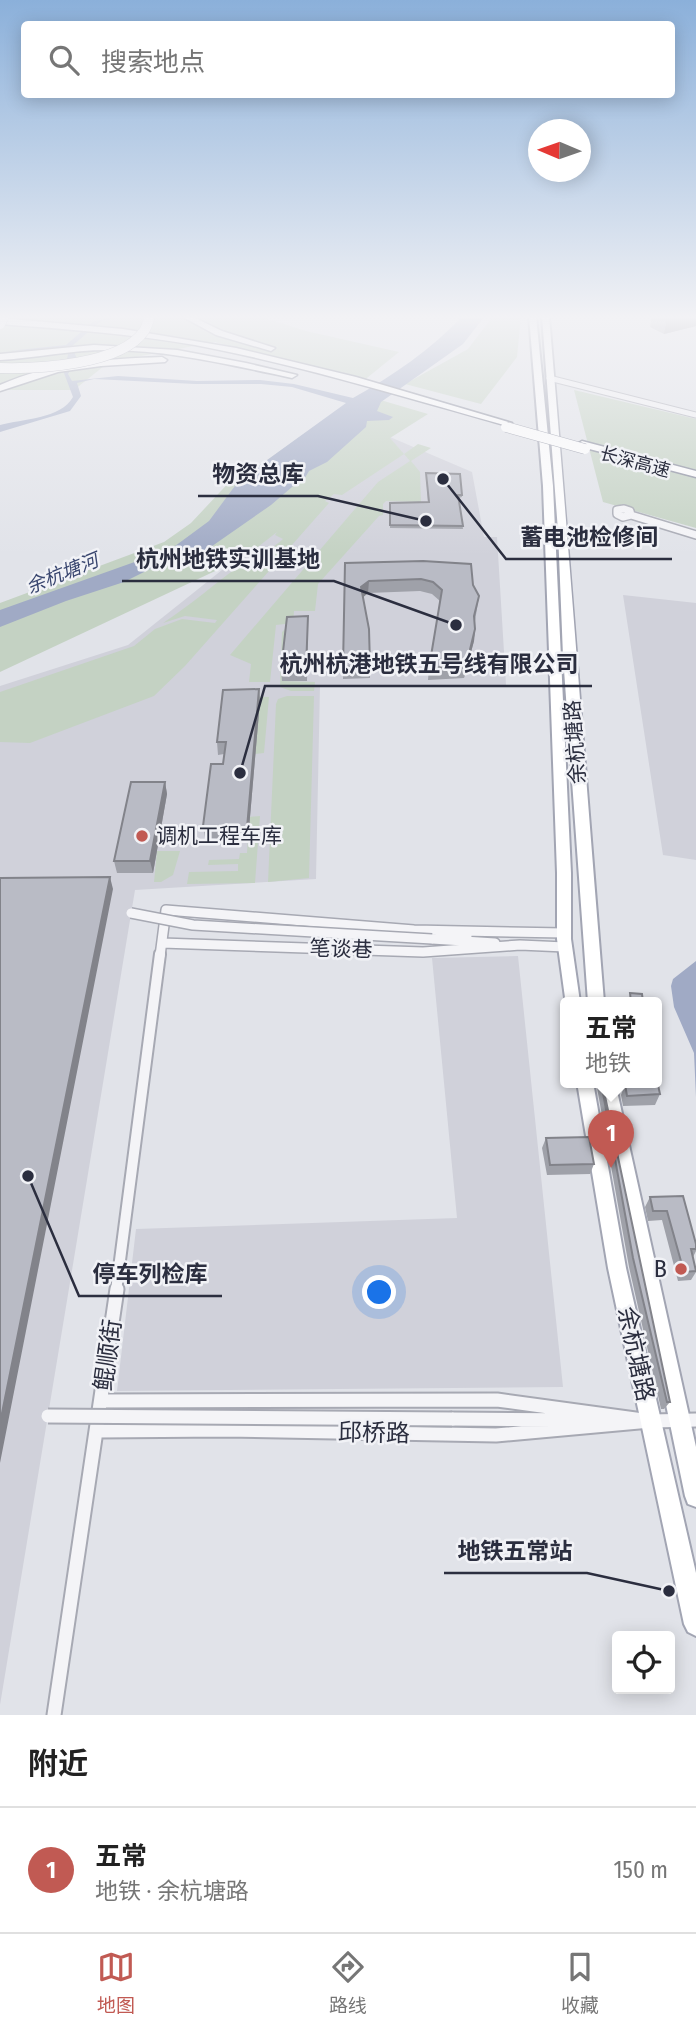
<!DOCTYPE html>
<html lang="zh">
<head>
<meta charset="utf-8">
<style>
	body { margin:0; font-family:"Fira Sans Condensed","Noto Sans SC",sans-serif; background:#f6f6f6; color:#222 }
	.controls { position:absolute; right:21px; bottom:21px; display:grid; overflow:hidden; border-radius:7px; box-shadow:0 4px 18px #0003 }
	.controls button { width:63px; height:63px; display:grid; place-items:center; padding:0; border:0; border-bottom:2px solid #e0e0e0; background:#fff; color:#222; font:35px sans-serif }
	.compass { position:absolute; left:528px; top:119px; width:63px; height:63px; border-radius:50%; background:#fff; box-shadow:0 4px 18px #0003; rotate:272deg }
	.you { position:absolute; left:380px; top:1293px; width:24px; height:24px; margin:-18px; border:5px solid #fff; border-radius:50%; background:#1a73e8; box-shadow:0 0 0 10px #1a73e833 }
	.badge { display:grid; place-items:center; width:46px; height:46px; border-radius:50%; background:#c15a53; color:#fff; font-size:23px; font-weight:700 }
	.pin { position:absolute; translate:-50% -58px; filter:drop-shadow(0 2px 4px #0008) }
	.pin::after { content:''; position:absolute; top:37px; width:24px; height:21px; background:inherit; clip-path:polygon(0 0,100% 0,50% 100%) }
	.popup { position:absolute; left:560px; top:997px; width:102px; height:91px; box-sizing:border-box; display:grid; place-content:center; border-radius:7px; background:#fff; filter:drop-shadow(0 2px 5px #0005); font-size:23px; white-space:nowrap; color:#767676 }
	.popup b { font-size:26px; color:#222 }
	.popup::after { content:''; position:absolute; left:50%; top:100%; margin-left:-14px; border:14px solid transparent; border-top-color:#fff }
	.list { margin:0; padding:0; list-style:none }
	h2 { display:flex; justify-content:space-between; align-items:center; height:91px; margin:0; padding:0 28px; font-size:30px }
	h2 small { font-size:23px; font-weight:400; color:#767676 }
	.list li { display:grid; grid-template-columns:46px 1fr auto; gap:21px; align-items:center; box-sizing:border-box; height:126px; padding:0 28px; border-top:2px solid #e0e0e0 }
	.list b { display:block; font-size:26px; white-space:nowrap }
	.list p { margin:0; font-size:23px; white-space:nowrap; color:#767676 }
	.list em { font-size:23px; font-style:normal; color:#767676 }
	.icon { flex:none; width:38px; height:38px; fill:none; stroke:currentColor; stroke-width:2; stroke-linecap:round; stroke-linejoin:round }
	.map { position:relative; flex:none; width:696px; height:1715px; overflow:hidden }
	.search { position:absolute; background:#fff; box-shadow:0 4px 18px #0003; left:21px; right:21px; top:21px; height:77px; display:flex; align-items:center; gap:18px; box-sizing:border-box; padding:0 24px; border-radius:7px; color:#767676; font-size:26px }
	.sheet { height:217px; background:#fff }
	nav { display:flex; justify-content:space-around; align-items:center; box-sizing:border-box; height:98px; border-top:2px solid #e0e0e0; background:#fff; font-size:19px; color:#767676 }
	nav a { display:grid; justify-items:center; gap:4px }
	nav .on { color:#c15a53 }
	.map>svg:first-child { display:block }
	.built { fill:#d0d1da }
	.green { fill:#c4d2c3 }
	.water { fill:#a0aac5 }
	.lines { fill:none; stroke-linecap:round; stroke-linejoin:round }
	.street-far4-casing { stroke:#a7a9b3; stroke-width:7 }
	.street-far3-casing { stroke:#a7a9b3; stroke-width:10 }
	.street-far2-casing { stroke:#a7a9b3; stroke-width:12 }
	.street-far1-casing { stroke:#a7a9b3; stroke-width:14 }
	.street-casing { stroke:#a7a9b3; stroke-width:17 }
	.primary-casing { stroke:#a2a5b3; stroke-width:4 }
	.highway-casing { stroke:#8a8e9e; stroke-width:3 }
	.street-far4 { stroke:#f4f4f7; stroke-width:5 }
	.street-far3 { stroke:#f4f4f7; stroke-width:7 }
	.street-far2 { stroke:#f4f4f7; stroke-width:9 }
	.street-far1 { stroke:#f4f4f7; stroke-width:10 }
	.street { stroke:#f4f4f7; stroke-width:13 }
	.primary { fill:#fff; fill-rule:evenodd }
	.highway { fill:#fff; fill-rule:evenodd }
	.street-bridge-far1-casing { stroke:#a7a9b3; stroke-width:12; stroke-linecap:butt }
	.street-bridge-casing { stroke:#a7a9b3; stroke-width:17; stroke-linecap:butt }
	.highway-bridge-casing { stroke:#8a8e9e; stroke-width:11; stroke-linecap:butt }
	.street-bridge-far1 { stroke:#f4f4f7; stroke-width:9 }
	.street-bridge { stroke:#f4f4f7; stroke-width:13 }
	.highway-bridge { stroke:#fff; stroke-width:10 }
	.wall { fill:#9fa1a9 }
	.shaded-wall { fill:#82838a }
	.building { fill:#b9bbc5; stroke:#82838a; stroke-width:2 }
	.poi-dot { fill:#c15a53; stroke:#f1f2f6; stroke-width:2.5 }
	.labels { text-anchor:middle; stroke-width:5; stroke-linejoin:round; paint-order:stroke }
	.far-street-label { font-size:18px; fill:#2b2e3f; stroke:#f1f2f6 }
	.far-water-label { font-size:19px; font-style:italic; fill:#39466f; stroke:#f1f2f6 }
	.street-label { font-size:21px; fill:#2b2e3f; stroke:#f1f2f6 }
	.poi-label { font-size:21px; fill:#2b2e3f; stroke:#f1f2f6; text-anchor:start }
	.near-poi-label { font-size:24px; fill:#2b2e3f; stroke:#f1f2f6; text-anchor:end }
	.near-street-label { font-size:24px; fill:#2b2e3f; stroke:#f1f2f6 }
	.leader { fill:none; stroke:#2b2e3f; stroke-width:2.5 }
	.callout-dot { fill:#2b2e3f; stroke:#f1f2f6; stroke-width:2.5 }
	.callout-label { font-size:23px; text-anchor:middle; font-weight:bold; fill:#2b2e3f; stroke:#f1f2f6; stroke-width:5; stroke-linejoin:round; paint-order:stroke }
</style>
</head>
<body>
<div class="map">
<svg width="696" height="1715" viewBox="0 0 696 1715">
	<rect width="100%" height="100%" fill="#e1e3e9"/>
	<!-- built -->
	<path class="built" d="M 390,437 L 472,472 L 484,537 L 497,537 L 506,685 L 320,685 L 316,879 L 135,890 L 0,1705 L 0,686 L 128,645 L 227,566 L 245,557 Z
		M 623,595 L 696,603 L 696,860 L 663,855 Z
		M 518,956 L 563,1387 L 117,1391 L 136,1229 L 457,1218 L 432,958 Z"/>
	<!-- green -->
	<path class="green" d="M 0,316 L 259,316 L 306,331 L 399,352 L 362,382 L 215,342 L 109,362 L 74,390 L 0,390 Z
		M 493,316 L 521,316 L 517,357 L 481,404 L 405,384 L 468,349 Z
		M 574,390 L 696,419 L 696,528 L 603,502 Z
		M 360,394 L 428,414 L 390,438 L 404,454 L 418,444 L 431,448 L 411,461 L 420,472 L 421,502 L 386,501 L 383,504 L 383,515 L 379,516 L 318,584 L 315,611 L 294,611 L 293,623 L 276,625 L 270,682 L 249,682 L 251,664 L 230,655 L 378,482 L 410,461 L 404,454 L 342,495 L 334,494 L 325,501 L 329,503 L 185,666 L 154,696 L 30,743 L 0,742 L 0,692 L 134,646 L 155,629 L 182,619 L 215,623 L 217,620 L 185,616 L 163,623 C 191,605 215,583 242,564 C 257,554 269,552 283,539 L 275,535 L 277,532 L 245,557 L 0,672 L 0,603 L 164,542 L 191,523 L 235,476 L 252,471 Z
		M 285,629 L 287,629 L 282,681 L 315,682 L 314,691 L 291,691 L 280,687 L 282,632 Z
		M 240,696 L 269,697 L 264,753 L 255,754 L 259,701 Z
		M 287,696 L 314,696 L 309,878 L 268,882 L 276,704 L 278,699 Z
		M 260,816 L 255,883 L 187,884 L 189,872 L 238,871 L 238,864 L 208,865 L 209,860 L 239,859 L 240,853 L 247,853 L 249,817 Z
		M 157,851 L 180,851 L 173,875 L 161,882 L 154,882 Z"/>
	<!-- water -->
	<path class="water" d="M 128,316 L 101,321 L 72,346 L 77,359 L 68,374 L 72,381 L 118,376 L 197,381 L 260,380 L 294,384 L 353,398 C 393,376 431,349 463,316 L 485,316 L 463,344 L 381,402 L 377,411 L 393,417 L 389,420 L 367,421 L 366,427 L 327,462 L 309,471 L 303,481 L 299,481 L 271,505 L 205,551 L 150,569 L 124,582 L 66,601 L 0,627 L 0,610 L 171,549 L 209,521 L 243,475 L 252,471 L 346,403 L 292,387 L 261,384 L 195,384 L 94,379 L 77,383 L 81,396 L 70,411 L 0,432 L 0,425 C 22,419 61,419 73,397 L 64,373 L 68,354 L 61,349 L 8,351 L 66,345 L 94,321 Z
		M 696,961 L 696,1097 L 694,1053 L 674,1007 L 671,986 L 673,979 Z"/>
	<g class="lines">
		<defs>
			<path id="street-far4" d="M 549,378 L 696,415"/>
			<path id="street-far3" d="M 624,509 L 630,511 L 631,515 L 623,517 L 617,514 L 617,510 Z
				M 631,515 L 696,535"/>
			<path id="street-far2" d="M 467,936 L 432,939 L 495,943
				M 162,943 L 423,952 L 520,945 L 565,947
				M 160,956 L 166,910 L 414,930 L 564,933"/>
			<path id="street-far1" d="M 116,1291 L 160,954"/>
			<path id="street" d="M 452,1419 L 600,1420
				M 652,1421 L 696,1420
				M 97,1431 L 226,1430 L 496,1435 L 650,1421 L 497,1400 L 102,1401
				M 54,1715 L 117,1289"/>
			<path id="primary" d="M 529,316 L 536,316 L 553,486 L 571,873 L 571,939 L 580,1002 L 566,1002 L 566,1005 L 557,939 L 557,873 L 543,486 Z
				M 542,316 L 549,316 C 569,544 585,773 604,1002 L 588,1002 L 563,656 L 558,531 Z
				M 577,1082 L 593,1082 L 626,1268 L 696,1573 L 696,1636 L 688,1632 L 684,1624 L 608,1268 Z
				M 599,1082 L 615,1082 L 696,1447 L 696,1507 L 688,1504 L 685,1496 Z"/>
			<path id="highway" d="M 181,316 L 191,316 L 222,331 L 275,348 L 271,351 L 216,335 Z
				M 0,318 L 123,329 L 236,348 L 356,377 L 512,423 L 504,425 C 401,396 300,365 195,345 C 131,334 65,329 0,324 Z
				M 94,345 L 177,350 L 246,363 L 297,375 L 292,378 C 231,365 169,350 107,350 C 71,350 36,358 0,360 L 0,354 Z
				M 162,357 L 167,360 L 165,362 L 101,366 L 58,372 L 0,391 L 0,385 C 51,362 107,359 162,357 Z
				M 582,441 L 696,471 L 696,477 L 578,446 L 577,444 Z"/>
		</defs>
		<!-- street-far4 casing -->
		<use href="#street-far4" class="street-far4-casing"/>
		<!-- street-far3 casing -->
		<use href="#street-far3" class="street-far3-casing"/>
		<!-- street-far2 casing -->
		<use href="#street-far2" class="street-far2-casing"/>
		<!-- street-far1 casing -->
		<use href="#street-far1" class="street-far1-casing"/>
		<!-- street casing -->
		<use href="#street" class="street-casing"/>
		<!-- primary casing -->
		<use href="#primary" class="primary-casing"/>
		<!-- highway casing -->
		<use href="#highway" class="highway-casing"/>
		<!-- street-far4 -->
		<use href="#street-far4" class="street-far4"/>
		<!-- street-far3 -->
		<use href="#street-far3" class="street-far3"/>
		<!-- street-far2 -->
		<use href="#street-far2" class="street-far2"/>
		<!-- street-far1 -->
		<use href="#street-far1" class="street-far1"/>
		<!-- street -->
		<use href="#street" class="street"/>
		<!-- primary -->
		<use href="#primary" class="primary"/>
		<!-- highway -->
		<use href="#highway" class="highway"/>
		<defs>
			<path id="street-bridge-far1" d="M 131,913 L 193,925 L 432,939"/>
			<path id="street-bridge" d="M 48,1416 L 452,1419"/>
			<path id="highway-bridge" d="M 0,324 L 4,316
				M 0,368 C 37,369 121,365 144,331 C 147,327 148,321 150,316
				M 506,427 L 585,449"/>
		</defs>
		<!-- street-bridge-far1 casing -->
		<use href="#street-bridge-far1" class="street-bridge-far1-casing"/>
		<!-- street-bridge casing -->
		<use href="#street-bridge" class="street-bridge-casing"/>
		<!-- highway-bridge casing -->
		<use href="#highway-bridge" class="highway-bridge-casing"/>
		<!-- street-bridge-far1 -->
		<use href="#street-bridge-far1" class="street-bridge-far1"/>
		<!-- street-bridge -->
		<use href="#street-bridge" class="street-bridge"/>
		<!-- highway-bridge -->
		<use href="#highway-bridge" class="highway-bridge"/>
	</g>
	<!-- wall -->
	<path class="wall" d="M 652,316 L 696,316 L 696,326 L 664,334 L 650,327 Z
		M 426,473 L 462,495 L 462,497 L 459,498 L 463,529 L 390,528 L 390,503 L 428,502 Z
		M 345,563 L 473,585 L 479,596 L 475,621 L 475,629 L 474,641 L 464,678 L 428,680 L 429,668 L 440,601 L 432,594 L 420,591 L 368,593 L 363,597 L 370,666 L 370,678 L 343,679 Z
		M 308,628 L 307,681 L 282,681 L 281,669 Z
		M 260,701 L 248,840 L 205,838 L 203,826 L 223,764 L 224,754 L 218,755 L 217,742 Z
		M 165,782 L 167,794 L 153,873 L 117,873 L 114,861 Z
		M 596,1082 L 602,1082 L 670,1402 L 664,1409 L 661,1409 L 629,1267 Z
		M 639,1082 L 656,1082 L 660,1094 L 655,1105 L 623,1106 L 621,1095 L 625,1084 L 639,1083 Z
		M 546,1138 L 594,1164 L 590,1174 L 547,1175 L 542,1148 Z
		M 683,1196 L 696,1244 L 696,1251 L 693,1257 L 696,1272 L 691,1280 L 678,1281 L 662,1220 L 648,1221 L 645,1207 L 650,1197 Z"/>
	<!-- shaded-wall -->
	<path class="shaded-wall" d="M 681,316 L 696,316 L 696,326 L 664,334 L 667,319 Z
		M 369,581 L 368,593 L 361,599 L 361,587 Z
		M 475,629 L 474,641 L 464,678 L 466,666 Z
		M 259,689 L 260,701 L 248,840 L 247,828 Z
		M 165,782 L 167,794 L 153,873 L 150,861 Z
		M 110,877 L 113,889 L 0,1463 L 0,1423 Z"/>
	<!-- building -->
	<path class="building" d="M 660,316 L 681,316 L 667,319 Z
		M 426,473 L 460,474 L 462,495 L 458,495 L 463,526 L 390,525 L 390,503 L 429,502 Z
		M 423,561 L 471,564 L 473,585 L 479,596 L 474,616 L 475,629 L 466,666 L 429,668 L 442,590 L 433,582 L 421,579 L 369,581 L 361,587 L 369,629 L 370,666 L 343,667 L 345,563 Z
		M 308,616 L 306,669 L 281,669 L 287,617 Z
		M 259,689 L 247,828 L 203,826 L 211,764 L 223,764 L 226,742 L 217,742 L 223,690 Z
		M 131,782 L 165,782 L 150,861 L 114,861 Z
		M 110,877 L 0,1423 L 0,878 Z
		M 630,993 L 642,994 L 643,1002 L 631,1002 Z
		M 656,1076 L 660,1094 L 627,1096 L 625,1084 L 656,1082 Z
		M 601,1082 L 602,1082 L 670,1402 L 667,1402 L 633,1258 Z
		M 589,1137 L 594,1164 L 550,1165 L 546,1138 Z
		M 683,1196 L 696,1244 L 696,1249 L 691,1249 L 696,1271 L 684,1272 L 667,1211 L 653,1211 L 650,1197 Z"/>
	<!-- sky -->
	<linearGradient id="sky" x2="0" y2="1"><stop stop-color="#8bb0da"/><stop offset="0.57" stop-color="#f2f2f5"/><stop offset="1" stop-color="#f2f2f5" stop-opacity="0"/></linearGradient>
	<rect width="696" height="556" fill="url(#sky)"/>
	<!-- markers -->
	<g class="poi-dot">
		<circle cx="142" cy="836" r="7"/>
		<circle cx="681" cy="1269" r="7"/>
	</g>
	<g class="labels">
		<!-- far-street labels -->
		<g class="far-street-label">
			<text transform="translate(635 462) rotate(15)" y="6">长深高速</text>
		</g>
		<!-- far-water labels -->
		<g class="far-water-label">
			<text transform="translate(62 573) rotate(-22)" y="7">余杭塘河</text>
		</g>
		<!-- street labels -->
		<g class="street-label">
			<text transform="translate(575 742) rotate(-94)" y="7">余杭塘路</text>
			<text transform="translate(341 949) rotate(2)" y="7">笔谈巷</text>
		</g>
		<!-- poi labels -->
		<g class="poi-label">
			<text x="156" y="843">调机工程车库</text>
		</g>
		<!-- near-poi labels -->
		<g class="near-poi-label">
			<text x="667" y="1277">B</text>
		</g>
		<!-- near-street labels -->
		<g class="near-street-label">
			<text transform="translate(636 1354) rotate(78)" y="8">余杭塘路</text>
			<text transform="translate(108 1355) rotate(-82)" y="8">鲲顺街</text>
			<text transform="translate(374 1433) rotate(1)" y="8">邱桥路</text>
		</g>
	</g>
	<!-- callouts -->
	<path class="leader" d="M426 521L318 496H198M443 479L506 559H672M456 625L334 581H122M240 773L265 686H592M28 1176L79 1296H222M669 1591L587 1573H444"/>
	<g class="callout-dot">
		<circle cx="426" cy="521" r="7"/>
		<circle cx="443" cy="479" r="7"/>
		<circle cx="456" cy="625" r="7"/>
		<circle cx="240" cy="773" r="7"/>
		<circle cx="28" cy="1176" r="7"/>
		<circle cx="669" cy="1591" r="7"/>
	</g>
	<g class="callout-label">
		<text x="258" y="482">物资总库</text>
		<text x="589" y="545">蓄电池检修间</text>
		<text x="228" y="567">杭州地铁实训基地</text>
		<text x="429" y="672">杭州杭港地铁五号线有限公司</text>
		<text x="150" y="1282">停车列检库</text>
		<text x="515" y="1559">地铁五常站</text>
	</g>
</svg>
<div class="controls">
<button><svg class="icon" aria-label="locate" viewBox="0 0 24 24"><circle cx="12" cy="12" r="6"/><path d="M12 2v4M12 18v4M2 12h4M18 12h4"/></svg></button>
</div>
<svg class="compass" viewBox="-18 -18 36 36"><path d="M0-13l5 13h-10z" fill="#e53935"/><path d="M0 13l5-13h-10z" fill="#767676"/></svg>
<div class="you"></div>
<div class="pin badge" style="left:611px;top:1168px">1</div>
<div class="popup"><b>五常</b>地铁</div>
<div class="search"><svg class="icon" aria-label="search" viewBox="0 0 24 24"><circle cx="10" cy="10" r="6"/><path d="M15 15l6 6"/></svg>搜索地点</div>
</div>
<section class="sheet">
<h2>附近<small></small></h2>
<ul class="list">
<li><span class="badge">1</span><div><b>五常</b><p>地铁 · 余杭塘路</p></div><em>150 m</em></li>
</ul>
</section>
<nav>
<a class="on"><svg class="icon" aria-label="map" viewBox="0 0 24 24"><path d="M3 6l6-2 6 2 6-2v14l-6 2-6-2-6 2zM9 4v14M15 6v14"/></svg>地图</a>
<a><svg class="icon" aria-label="directions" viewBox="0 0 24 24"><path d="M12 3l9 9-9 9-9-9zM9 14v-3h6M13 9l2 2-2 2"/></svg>路线</a>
<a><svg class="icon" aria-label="saved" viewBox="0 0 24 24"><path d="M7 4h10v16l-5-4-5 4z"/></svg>收藏</a>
</nav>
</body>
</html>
